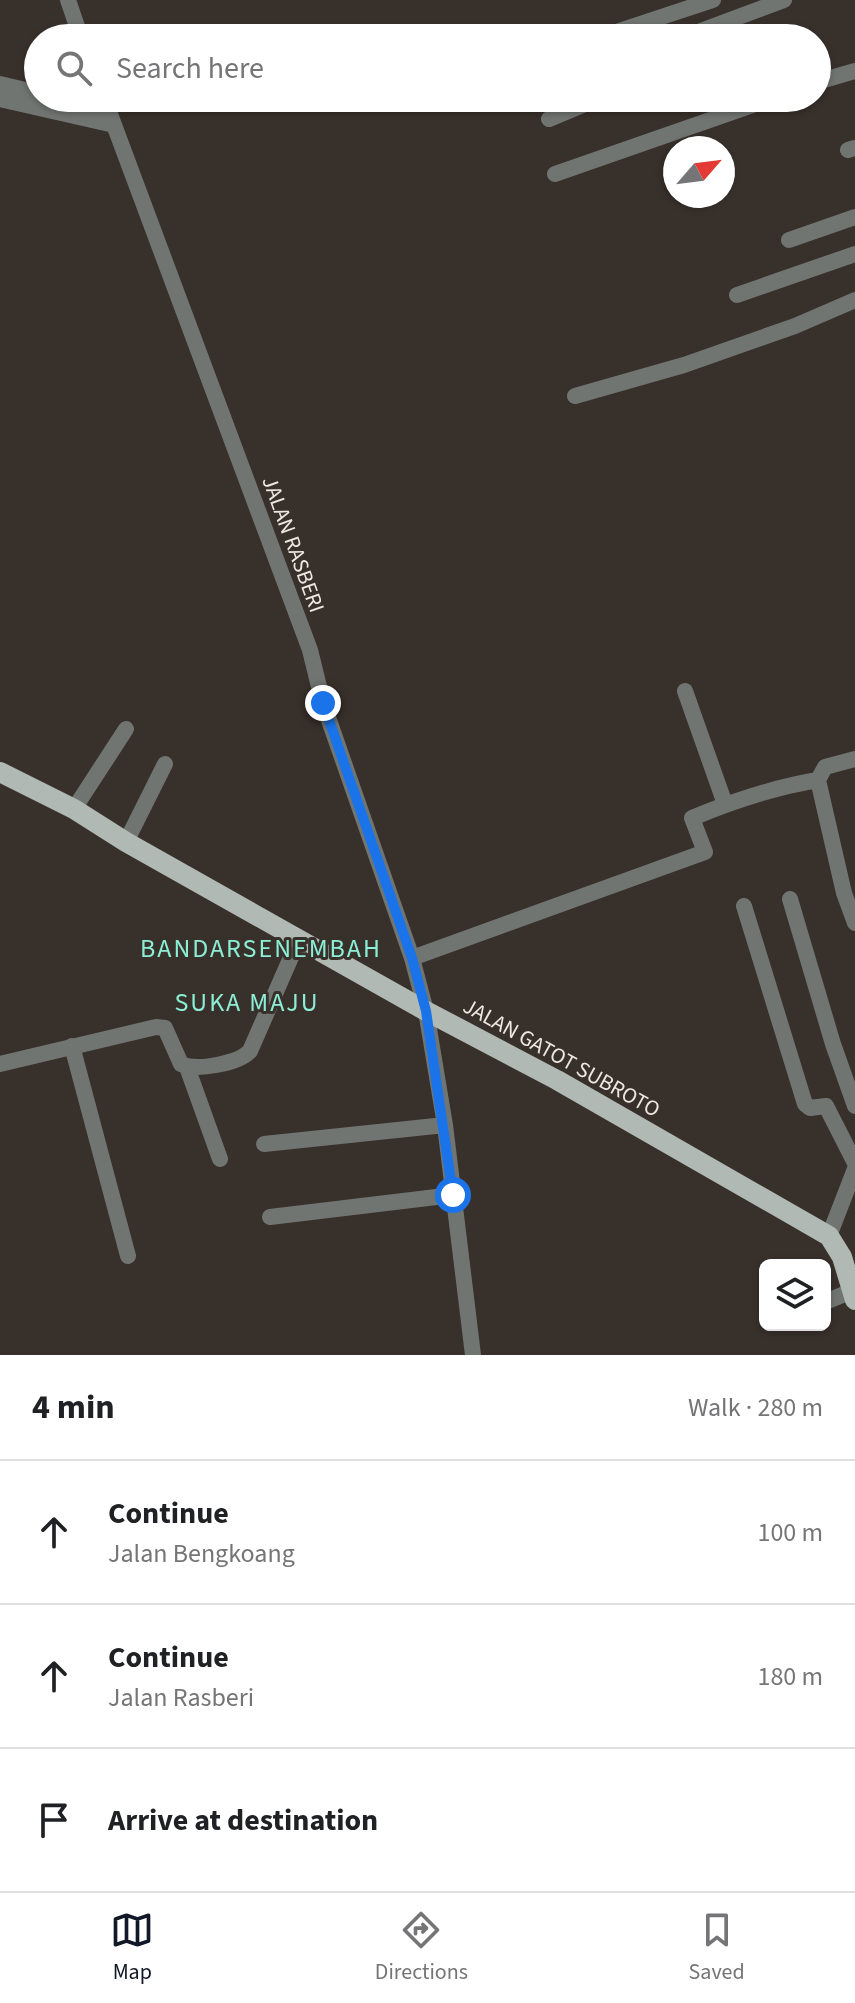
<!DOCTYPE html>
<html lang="en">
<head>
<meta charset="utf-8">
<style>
	body { margin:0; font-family:"Source Sans 3",sans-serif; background:#f6f6f6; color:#202124 }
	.controls { position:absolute; right:24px; bottom:24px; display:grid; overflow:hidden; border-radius:12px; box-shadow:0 2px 6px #0004 }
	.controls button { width:72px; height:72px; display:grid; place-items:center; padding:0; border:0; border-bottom:2px solid #e0e0e0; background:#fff; color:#202124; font:40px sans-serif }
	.compass { position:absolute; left:663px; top:136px; width:72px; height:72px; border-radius:50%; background:#fff; box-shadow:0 2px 6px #0004; rotate:62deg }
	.stop { position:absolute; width:24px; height:24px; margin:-18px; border:6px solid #1a73e8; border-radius:50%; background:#fff }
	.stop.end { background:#1a73e8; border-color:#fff; box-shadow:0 2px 8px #0008 }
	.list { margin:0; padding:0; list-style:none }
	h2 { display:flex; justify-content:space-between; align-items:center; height:104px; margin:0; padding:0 32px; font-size:34px }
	h2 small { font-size:26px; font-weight:400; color:#757577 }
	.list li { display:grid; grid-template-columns:52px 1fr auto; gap:24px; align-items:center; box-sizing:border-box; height:144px; padding:0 32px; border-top:2px solid #e0e0e0 }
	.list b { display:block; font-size:30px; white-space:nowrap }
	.list p { margin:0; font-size:26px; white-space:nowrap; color:#757577 }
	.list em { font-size:26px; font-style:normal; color:#757577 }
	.icon { flex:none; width:44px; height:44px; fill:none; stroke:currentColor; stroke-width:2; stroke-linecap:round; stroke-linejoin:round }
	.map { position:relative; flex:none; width:855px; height:1355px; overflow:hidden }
	.search { position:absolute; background:#fff; box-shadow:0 2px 6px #0004; left:24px; right:24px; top:24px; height:88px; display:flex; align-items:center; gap:20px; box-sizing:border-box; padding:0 28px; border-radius:44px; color:#757577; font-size:30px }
	.sheet { height:536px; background:#fff }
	nav { display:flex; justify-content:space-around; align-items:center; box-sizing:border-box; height:112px; border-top:2px solid #e0e0e0; background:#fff; font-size:22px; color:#757577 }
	nav a { display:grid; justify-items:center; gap:4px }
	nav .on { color:#111827 }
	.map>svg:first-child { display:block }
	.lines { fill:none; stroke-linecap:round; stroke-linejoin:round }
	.minor { stroke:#717572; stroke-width:16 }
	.major { stroke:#b0b9b3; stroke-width:20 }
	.route { stroke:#1a73e8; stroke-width:10 }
	.labels { text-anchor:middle; stroke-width:6; stroke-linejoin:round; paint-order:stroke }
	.street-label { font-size:22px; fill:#eee8e5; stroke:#38302b }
	.quarter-label { font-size:26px; letter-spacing:2px; fill:#8beed5; stroke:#38302b }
</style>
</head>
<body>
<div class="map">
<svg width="855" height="1355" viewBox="0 0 855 1355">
	<rect width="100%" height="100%" fill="#38302b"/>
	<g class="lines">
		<!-- minor -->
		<path class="minor" d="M 68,0 L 81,38
			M 616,32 L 713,0
			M 682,38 L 784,0
			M 817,82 L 855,71
			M 0,84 L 38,93
			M 56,98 L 107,107
			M 104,98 L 310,650 L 323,703 L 412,958 L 426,1011 L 445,1125 L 473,1355
			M 0,99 L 114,125
			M 549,119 L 599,98
			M 848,150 L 855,148
			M 555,174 L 773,98
			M 789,240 L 855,217
			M 737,295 L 855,254
			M 575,396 L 684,365 L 795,326 L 855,300
			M 685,691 L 725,804
			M 855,759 L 825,767 L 818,780 L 844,893 L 855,923
			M 74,809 L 126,729
			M 126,842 L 165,764
			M 790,899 L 833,1044 L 855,1106
			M 744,906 L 805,1104 L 810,1108 L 826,1106 L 855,1163
			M 412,958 L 705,852 L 692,818 C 733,801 775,787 818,780
			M 72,1046 L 128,1256
			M 0,1064 L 156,1027 L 165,1028 L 181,1064 C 196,1071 238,1064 250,1051 L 299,939
			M 187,1067 L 220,1159
			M 264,1144 L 445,1125
			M 270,1217 L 453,1195
			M 829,1236 L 855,1169
			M 825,1302 L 852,1291"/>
		<!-- major -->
		<path class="major" d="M 0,772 L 74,809 L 126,842 L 426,1011 L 557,1080 L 829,1236 L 842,1257 L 855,1300"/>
	</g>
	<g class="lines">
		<!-- route -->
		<path class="route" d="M 323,703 L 412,958 L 426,1011 L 453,1195"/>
	</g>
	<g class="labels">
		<!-- street labels -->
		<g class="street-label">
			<text transform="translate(294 544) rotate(70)" y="8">JALAN RASBERI</text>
			<text transform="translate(562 1057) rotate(29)" y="8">JALAN GATOT SUBROTO</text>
		</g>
		<!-- quarter labels -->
		<g class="quarter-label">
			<text x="261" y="957">BANDARSENEMBAH</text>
			<text x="247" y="1011">SUKA MAJU</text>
		</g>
	</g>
</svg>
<div class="controls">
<button><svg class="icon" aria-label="layers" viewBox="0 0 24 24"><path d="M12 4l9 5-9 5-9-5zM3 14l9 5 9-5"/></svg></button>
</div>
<svg class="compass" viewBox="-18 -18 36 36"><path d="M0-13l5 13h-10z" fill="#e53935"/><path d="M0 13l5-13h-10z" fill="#757577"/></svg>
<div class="stop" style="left:453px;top:1195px"></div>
<div class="stop end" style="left:323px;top:703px"></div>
<div class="search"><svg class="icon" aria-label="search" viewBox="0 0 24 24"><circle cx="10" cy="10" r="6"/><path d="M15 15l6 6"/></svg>Search here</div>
</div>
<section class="sheet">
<h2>4 min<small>Walk · 280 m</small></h2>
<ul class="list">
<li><svg class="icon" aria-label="ahead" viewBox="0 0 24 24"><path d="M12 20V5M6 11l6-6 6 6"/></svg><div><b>Continue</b><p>Jalan Bengkoang</p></div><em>100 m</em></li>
<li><svg class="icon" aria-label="ahead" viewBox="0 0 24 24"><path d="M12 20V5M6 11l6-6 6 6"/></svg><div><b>Continue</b><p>Jalan Rasberi</p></div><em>180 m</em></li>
<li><svg class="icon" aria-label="arrive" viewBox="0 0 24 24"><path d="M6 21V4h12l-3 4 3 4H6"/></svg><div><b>Arrive at destination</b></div></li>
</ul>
</section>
<nav>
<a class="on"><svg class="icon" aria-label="map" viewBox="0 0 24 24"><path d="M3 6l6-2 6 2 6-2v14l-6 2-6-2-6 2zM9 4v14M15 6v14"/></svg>Map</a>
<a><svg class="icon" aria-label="directions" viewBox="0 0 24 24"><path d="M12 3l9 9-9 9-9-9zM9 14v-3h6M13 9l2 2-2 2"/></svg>Directions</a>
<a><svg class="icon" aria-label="saved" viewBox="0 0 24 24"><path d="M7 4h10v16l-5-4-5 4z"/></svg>Saved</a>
</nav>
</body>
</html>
